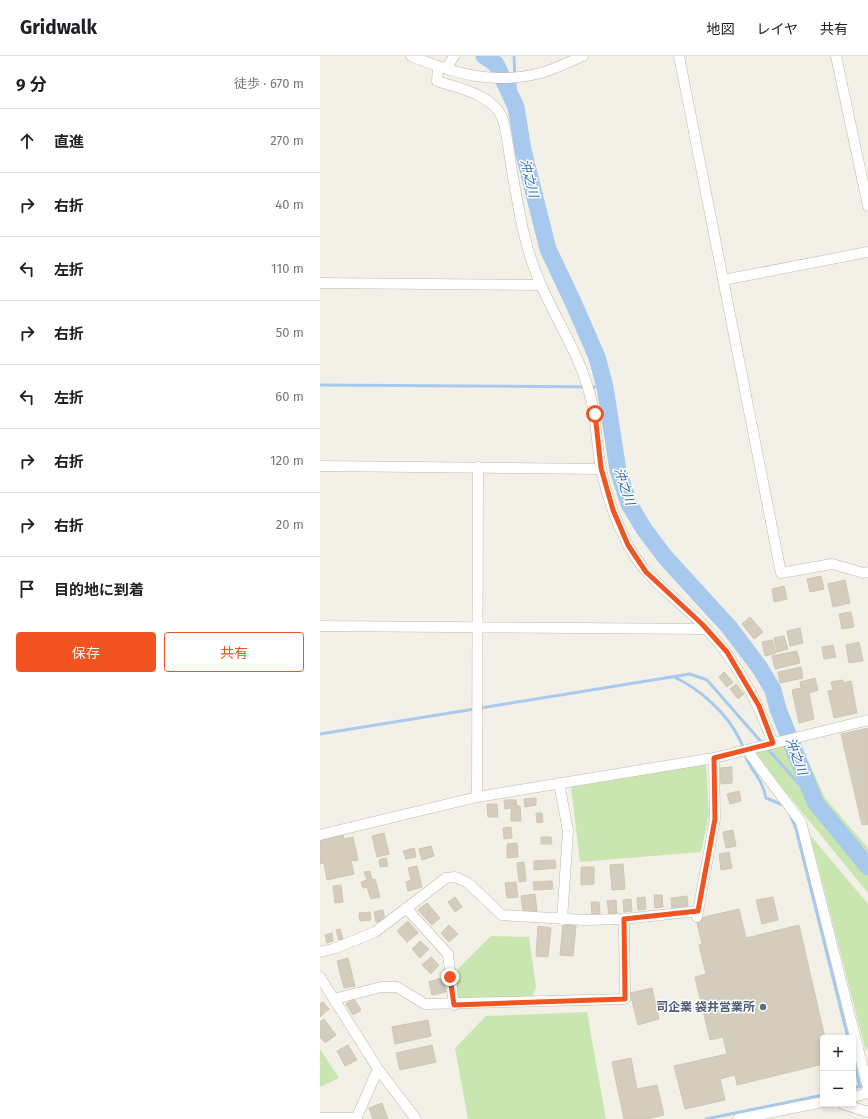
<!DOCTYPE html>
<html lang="ja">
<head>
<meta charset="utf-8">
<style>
	body { margin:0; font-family:"Fira Sans","Noto Sans JP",sans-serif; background:#f2f2f2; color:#202124 }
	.controls { position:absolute; right:12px; bottom:12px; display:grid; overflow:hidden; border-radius:4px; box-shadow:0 2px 6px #0003 }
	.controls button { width:36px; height:36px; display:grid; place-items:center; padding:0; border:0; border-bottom:1px solid #e0e0e0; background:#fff; color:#202124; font:20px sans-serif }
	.stop { position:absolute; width:12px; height:12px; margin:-9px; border:3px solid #f15420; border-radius:50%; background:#fff }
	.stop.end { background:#f15420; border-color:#fff; box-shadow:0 1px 4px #0008 }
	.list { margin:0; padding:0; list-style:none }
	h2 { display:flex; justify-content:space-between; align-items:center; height:52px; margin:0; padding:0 16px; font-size:17px }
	h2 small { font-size:13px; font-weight:400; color:#757577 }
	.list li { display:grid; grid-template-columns:26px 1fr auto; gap:12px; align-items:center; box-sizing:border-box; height:64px; padding:0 16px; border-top:1px solid #e0e0e0 }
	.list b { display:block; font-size:15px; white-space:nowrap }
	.list em { font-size:13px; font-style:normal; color:#757577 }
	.actions { display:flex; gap:8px; padding:12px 16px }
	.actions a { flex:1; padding:9px 0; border:1px solid #f15420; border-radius:4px; text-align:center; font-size:14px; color:#f15420 }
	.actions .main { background:#f15420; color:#fff }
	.icon { flex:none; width:22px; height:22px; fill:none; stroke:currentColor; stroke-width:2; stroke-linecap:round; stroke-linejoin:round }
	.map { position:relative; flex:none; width:548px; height:1063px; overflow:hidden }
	header { display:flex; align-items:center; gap:24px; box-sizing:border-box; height:56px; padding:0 20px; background:#fff; border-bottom:1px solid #e0e0e0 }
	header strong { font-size:19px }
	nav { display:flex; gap:22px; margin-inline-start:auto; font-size:14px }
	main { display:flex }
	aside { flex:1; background:#fff }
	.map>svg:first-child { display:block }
	.green { fill:#c9e6b1 }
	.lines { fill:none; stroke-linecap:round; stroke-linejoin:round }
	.stream { stroke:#a6c9ed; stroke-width:3 }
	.river { stroke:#a6c9ed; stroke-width:17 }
	.building { fill:#d4cdbd; stroke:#cfc6b1 }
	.minor-casing { stroke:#beb9aa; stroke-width:11 }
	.minor { stroke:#fff; stroke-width:10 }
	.route { stroke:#f15420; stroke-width:5 }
	.service-dot { fill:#5c6f8a; stroke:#fff; stroke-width:1.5 }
	.labels { text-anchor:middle; stroke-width:3; stroke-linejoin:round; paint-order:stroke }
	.service-label { font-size:12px; font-weight:bold; fill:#4e5e75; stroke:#fff; text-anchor:end }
	.water-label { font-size:13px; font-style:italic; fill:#346ead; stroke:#fff }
</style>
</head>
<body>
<header>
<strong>Gridwalk</strong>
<nav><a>地図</a><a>レイヤ</a><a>共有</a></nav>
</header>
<main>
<aside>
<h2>9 分<small>徒歩 · 670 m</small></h2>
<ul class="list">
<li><svg class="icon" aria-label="ahead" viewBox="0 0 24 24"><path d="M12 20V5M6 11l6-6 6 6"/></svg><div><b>直進</b></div><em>270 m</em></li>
<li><svg class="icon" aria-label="right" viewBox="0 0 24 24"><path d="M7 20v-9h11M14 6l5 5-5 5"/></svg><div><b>右折</b></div><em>40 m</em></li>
<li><svg class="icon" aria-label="left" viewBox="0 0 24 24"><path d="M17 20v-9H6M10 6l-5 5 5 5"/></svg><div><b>左折</b></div><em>110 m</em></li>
<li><svg class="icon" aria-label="right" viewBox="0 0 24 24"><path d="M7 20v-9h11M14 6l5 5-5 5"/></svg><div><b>右折</b></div><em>50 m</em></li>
<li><svg class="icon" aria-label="left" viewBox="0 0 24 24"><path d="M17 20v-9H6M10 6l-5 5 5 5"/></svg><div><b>左折</b></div><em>60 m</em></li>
<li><svg class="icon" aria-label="right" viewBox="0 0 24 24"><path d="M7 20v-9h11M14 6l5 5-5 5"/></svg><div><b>右折</b></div><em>120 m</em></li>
<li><svg class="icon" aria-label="right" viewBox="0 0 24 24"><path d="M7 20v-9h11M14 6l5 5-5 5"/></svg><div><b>右折</b></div><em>20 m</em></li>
<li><svg class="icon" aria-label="arrive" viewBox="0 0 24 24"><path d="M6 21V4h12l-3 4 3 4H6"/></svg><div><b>目的地に到着</b></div></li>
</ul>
<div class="actions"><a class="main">保存</a><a>共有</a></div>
</aside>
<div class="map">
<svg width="548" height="1063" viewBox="0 0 548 1063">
	<rect width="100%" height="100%" fill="#f3f0e7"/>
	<!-- green -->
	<path class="green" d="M 480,687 L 505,742 L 548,792 L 548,837 L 433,696 Z
		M 386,708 L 389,759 L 381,796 L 260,806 L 251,731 Z
		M 490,779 L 548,848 L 548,989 L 546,996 Z
		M 171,880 L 209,881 L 216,931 L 210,946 L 139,942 L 130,921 Z
		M 267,956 L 286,1063 L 148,1063 L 135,992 L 166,960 Z
		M 0,993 L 19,1022 L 0,1031 Z"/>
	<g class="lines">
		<!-- stream -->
		<path class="stream" d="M 171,0 L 176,8
			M 194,0 L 196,51
			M 0,329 L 285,331
			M 354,621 C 380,633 407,657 420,684 C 423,689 423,696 426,701 C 433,718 442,722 446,742 L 463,749
			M 0,678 L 370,618 L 387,624 L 443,688
			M 447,692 L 495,746
			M 470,758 L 476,773 L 528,982
			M 533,1003 L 540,1031
			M 533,1032 L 541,1030
			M 386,1063 L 503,1039"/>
		<!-- river -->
		<path class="river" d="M 164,0 L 176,8 L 196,51 L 203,94 L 228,193 L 253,246 L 277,301 L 285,331 L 298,414 L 309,448 L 324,473 L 345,501 L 409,571 L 440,612 L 453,634 L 458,653 L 495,746 L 548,811"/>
	</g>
	<!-- building -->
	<path class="building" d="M 501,520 L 504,533 L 490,536 L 487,523 Z
		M 525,524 L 530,547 L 513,551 L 508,528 Z
		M 464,530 L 467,543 L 454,546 L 452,533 Z
		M 531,556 L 534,571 L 522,573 L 519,558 Z
		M 430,561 L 443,576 L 434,583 L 422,568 Z
		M 480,572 L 483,587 L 470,590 L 467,575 Z
		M 464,580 L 468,593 L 457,596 L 454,582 Z
		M 452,584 L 456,597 L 445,600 L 442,586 Z
		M 539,586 L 543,605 L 529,607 L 526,589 Z
		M 513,589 L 516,601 L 504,603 L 502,591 Z
		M 477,595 L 480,607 L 455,613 L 452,600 Z
		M 481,611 L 483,622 L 460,627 L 458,616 Z
		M 404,616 L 413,626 L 407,631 L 399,621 Z
		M 495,622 L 498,634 L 489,637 L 494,663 L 479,667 L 472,634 L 481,632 L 480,626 Z
		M 523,624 L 523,627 L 531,625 L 537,657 L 514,662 L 508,635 L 513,634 L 511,626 Z
		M 416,628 L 424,638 L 418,643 L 410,633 Z
		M 548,672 L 548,768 L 542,769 L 521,678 Z
		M 412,711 L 412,727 L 401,728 L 400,712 Z
		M 419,735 L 421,745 L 410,748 L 407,738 Z
		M 216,742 L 216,749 L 205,751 L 204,743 Z
		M 184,744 L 196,744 L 197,750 L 200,750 L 201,765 L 191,765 L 191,752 L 185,753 Z
		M 167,748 L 177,748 L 178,761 L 168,761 Z
		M 216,757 L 222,757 L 223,766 L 217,767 Z
		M 191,771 L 192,782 L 184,783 L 183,772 Z
		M 413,774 L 416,790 L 406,792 L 403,776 Z
		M 23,777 L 24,783 L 33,781 L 38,804 L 31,805 L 34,818 L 7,824 L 4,807 L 0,808 L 0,782 Z
		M 64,777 L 69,798 L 57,801 L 52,780 Z
		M 221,781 L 231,781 L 232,788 L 221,788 Z
		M 197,787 L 198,801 L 187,802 L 187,788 Z
		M 111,790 L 114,800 L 102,804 L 99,793 Z
		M 94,792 L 96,801 L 86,803 L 83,795 Z
		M 409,796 L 412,812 L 401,814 L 399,798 Z
		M 66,802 L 68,810 L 60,811 L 59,804 Z
		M 235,804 L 236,812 L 214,814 L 214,805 Z
		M 204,806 L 206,825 L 199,826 L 197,807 Z
		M 303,808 L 305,833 L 292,834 L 290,809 Z
		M 97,810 L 102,831 L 88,835 L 86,826 L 91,824 L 88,812 Z
		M 261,811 L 274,811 L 274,828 L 261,829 Z
		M 50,815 L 52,824 L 55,823 L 60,841 L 51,843 L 47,831 L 43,832 L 41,826 L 47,824 L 44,816 Z
		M 232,825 L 233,833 L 214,834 L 213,826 Z
		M 196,826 L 198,841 L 187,842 L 185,827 Z
		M 21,829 L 23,846 L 15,847 L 13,830 Z
		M 215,838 L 217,855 L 203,856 L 201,840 Z
		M 334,839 L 342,839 L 343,851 L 335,852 Z
		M 367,840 L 368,851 L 352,853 L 351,842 Z
		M 135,841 L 142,851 L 135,856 L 128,846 Z
		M 325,841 L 326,853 L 318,854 L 317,842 Z
		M 453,841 L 458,864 L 442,868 L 436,844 Z
		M 311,843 L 312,855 L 304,856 L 303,844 Z
		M 296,844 L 297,857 L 289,858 L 287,845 Z
		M 271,846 L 279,846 L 280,858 L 272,859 Z
		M 107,847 L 120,862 L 112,869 L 98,854 Z
		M 419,853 L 426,882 L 479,869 L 505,982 L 503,982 L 503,1008 L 417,1029 L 415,1019 L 400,1023 L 405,1044 L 365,1053 L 354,1010 L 407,998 L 403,981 L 390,984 L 375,921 L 386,918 L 379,889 L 382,888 L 376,863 Z
		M 63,854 L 65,864 L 56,866 L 54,856 Z
		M 50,856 L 51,864 L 40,865 L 39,857 Z
		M 88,865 L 98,877 L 87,886 L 77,875 Z
		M 129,869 L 138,878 L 129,886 L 121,877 Z
		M 243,869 L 256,870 L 253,900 L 240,899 Z
		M 218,870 L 231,872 L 228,901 L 216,900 Z
		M 20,873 L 23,883 L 19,884 L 16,874 Z
		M 12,877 L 13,885 L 7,887 L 5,879 Z
		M 100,885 L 109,893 L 100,902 L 92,893 Z
		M 111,901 L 119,909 L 111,918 L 102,909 Z
		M 28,902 L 35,930 L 24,932 L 17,905 Z
		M 122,922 L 126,936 L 112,939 L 109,926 Z
		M 332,932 L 339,963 L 318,969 L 310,937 Z
		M 34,943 L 41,954 L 33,959 L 26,948 Z
		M 3,946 L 9,953 L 0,961 L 0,948 Z
		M 4,963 L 16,979 L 5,987 L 0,981 L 0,966 Z
		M 108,964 L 111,980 L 75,988 L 72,971 Z
		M 28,989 L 37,1004 L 25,1010 L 17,995 Z
		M 112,989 L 116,1006 L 80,1014 L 76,997 Z
		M 311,1002 L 317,1033 L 337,1029 L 344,1059 L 327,1063 L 304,1063 L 292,1006 Z
		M 62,1047 L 68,1063 L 53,1063 L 49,1052 Z"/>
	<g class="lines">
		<defs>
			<path id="minor" d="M 91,0 C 136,18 175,30 224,16 C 237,12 251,5 263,0
				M 359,0 L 461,517 L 512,508 L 544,517 L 548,516
				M 516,0 L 548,150
				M 118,11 L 117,25 C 138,32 170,38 181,59 C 186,69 189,97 191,109 C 198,149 204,192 221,229 C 238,267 259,298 270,339 C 277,363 276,388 281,412 C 286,438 296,466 308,489 C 325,522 356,542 382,568 C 416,604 436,641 453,687
				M 126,13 L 134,0
				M 403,224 L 548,196
				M 0,227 L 220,229
				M 0,410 L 281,413
				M 0,570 L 386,573
				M 427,694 L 481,766 L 548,1032 L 545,1038 L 533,1041
				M 239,727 L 248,775 L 242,864
				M 157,741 L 158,411
				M 0,779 L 157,741 L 394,702 L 548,664
				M 86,852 L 128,898 L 134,949
				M 377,861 L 395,763 L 394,702
				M 0,896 L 13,893 L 55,876 L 126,822 L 135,821 L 148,827 L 182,859 L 264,864 L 304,863 L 378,855
				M 0,921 L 58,1013 L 96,1063
				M 14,943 L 61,931 L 77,931 L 105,948 L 305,943 L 304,863
				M 523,1048 L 548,1056
				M 0,1062 L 37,1062
				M 36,1063 L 58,1013
				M 418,1063 L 503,1046"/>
		</defs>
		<!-- minor casing -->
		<use href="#minor" class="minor-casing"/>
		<!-- minor -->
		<use href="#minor" class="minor"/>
	</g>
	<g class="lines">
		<!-- route -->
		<path class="route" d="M 130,921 L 134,949 L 305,943 L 304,863 L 378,855 L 395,763 L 394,702 L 453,687 L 439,650 L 407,596 L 382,568 L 326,516 L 308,489 L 293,454 L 281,412 L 275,358"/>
	</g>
	<!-- markers -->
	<circle class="service-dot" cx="443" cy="951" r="4"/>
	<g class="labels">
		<!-- service labels -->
		<g class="service-label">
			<text x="435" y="955">司企業 袋井営業所</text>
		</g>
		<!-- water labels -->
		<g class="water-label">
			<text transform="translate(210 122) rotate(76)" y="5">沖之川</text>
			<text transform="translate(305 430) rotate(71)" y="5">沖之川</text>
			<text transform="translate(477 700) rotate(70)" y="5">沖之川</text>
		</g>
	</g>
</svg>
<div class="controls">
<button>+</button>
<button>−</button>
</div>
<div class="stop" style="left:275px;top:358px"></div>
<div class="stop end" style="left:130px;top:921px"></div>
</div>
</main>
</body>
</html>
